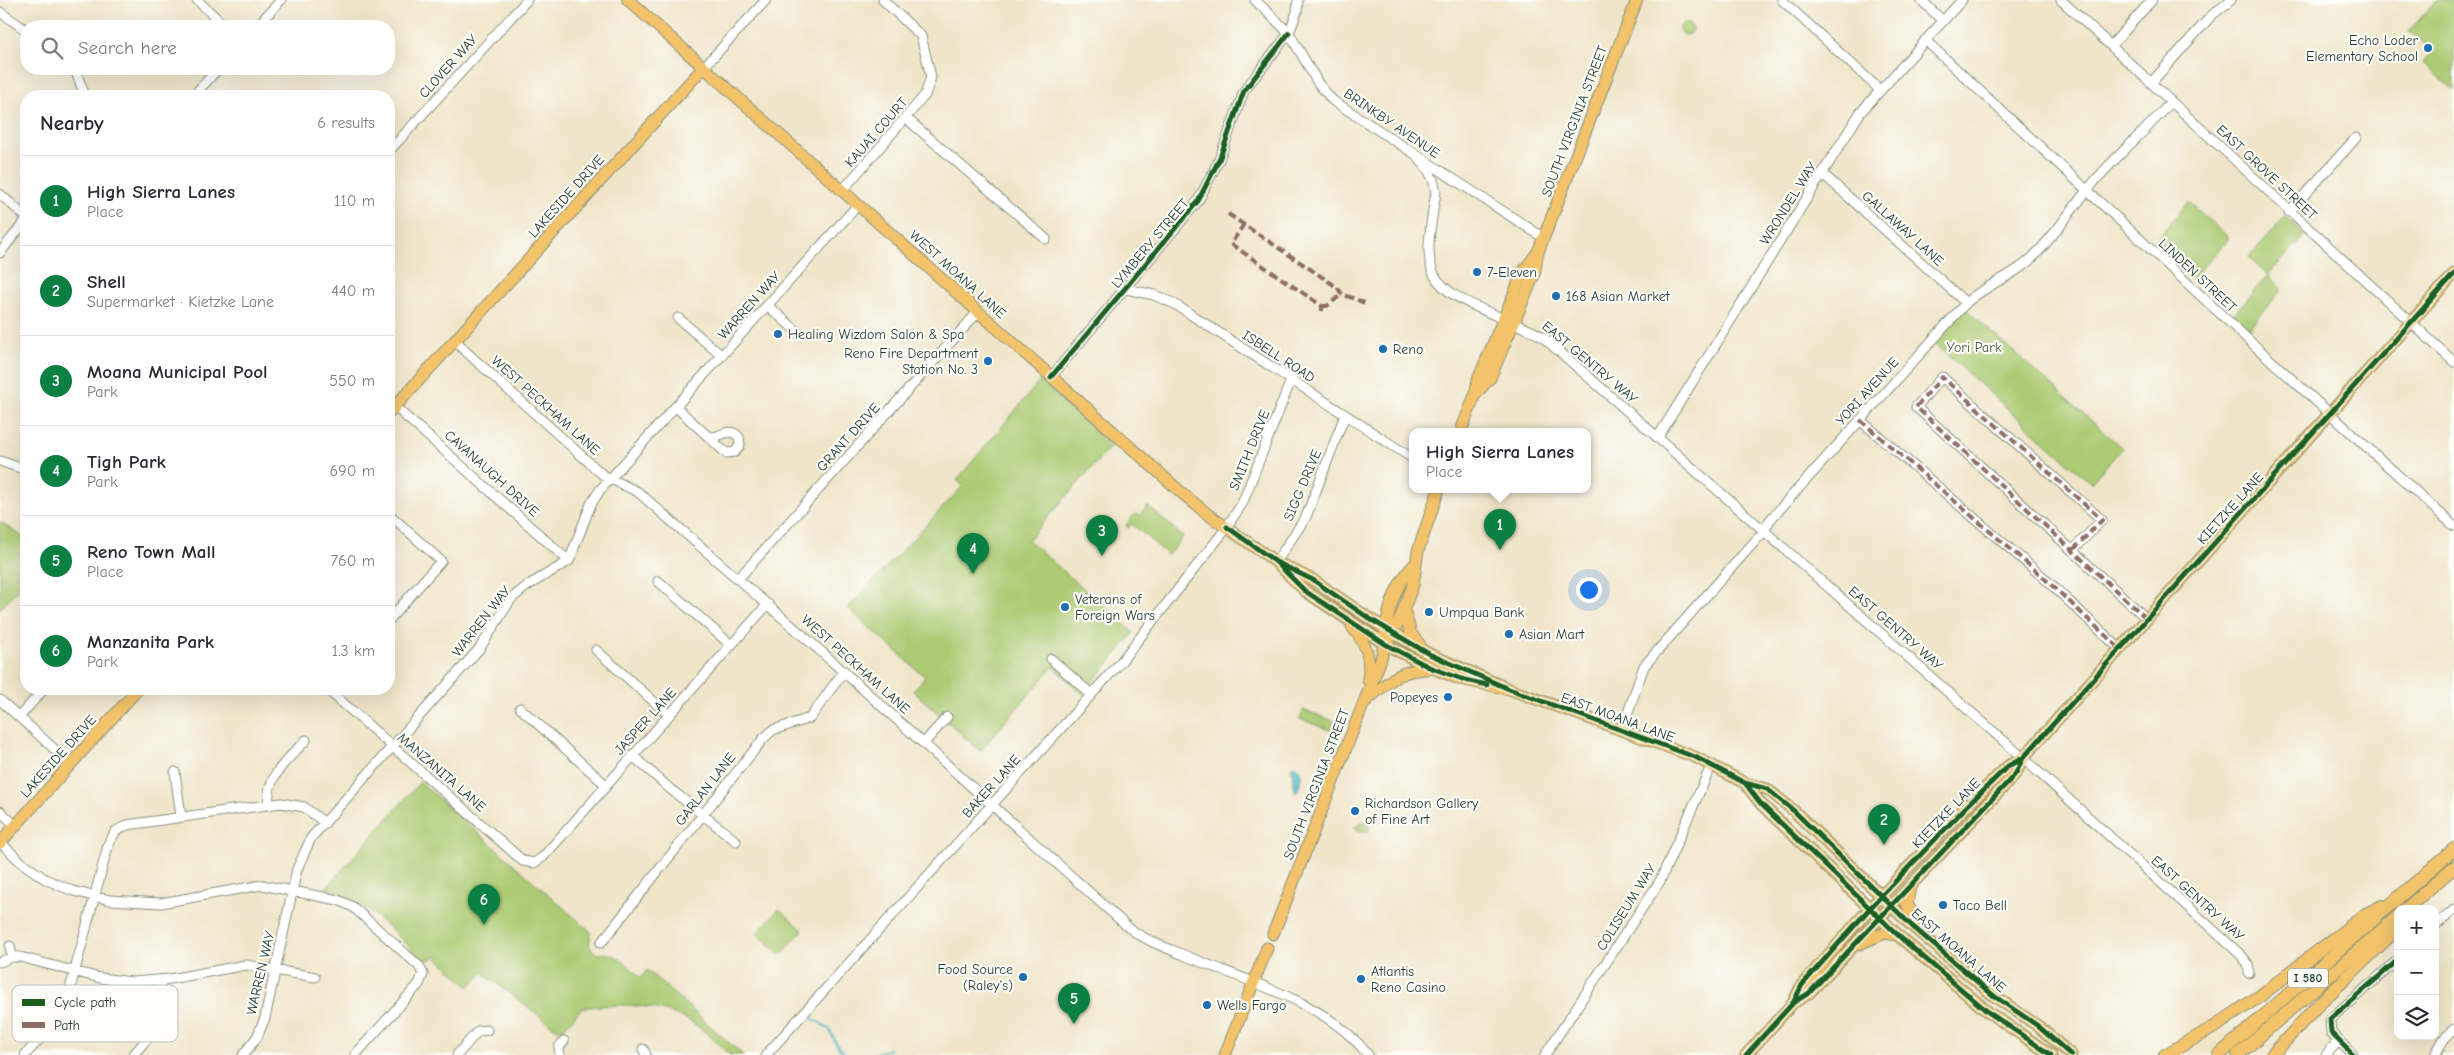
<!DOCTYPE html>
<html lang="en">
<head>
<meta charset="utf-8">
<style>
	body { margin:0; font-family:"Comic Neue",sans-serif; background:#f2f2f3; color:#2b2b33 }
	.controls { position:absolute; right:15px; bottom:15px; display:grid; overflow:hidden; border-radius:10px; box-shadow:0 5px 20px #0002 }
	.controls button { width:45px; height:45px; display:grid; place-items:center; padding:0; border:0; border-bottom:1px solid #e1e1e2; background:#fff; color:#2b2b33; font:25px sans-serif }
	.you { position:absolute; left:1588px; top:589px; width:18px; height:18px; margin:-12px; border:4px solid #fff; border-radius:50%; background:#1a73e8; box-shadow:0 0 0 8px #1a73e833 }
	.badge { display:grid; place-items:center; width:32px; height:32px; border-radius:50%; background:#0b8043; color:#fff; font-size:16px; font-weight:700 }
	.pin { position:absolute; translate:-50% -41px; filter:drop-shadow(0 1px 2px #0008) }
	.pin::after { content:''; position:absolute; top:26px; width:18px; height:15px; background:inherit; clip-path:polygon(0 0,100% 0,50% 100%) }
	.popup { position:absolute; left:1409px; top:428px; width:182px; height:65px; box-sizing:border-box; display:grid; place-content:center; border-radius:10px; background:#fff; filter:drop-shadow(0 1px 4px #0005); font-size:16px; white-space:nowrap; color:#7c7c81 }
	.popup b { font-size:19px; color:#2b2b33 }
	.popup::after { content:''; position:absolute; left:50%; top:100%; margin-left:-10px; border:10px solid transparent; border-top-color:#fff }
	.list { margin:0; padding:0; list-style:none }
	h2 { display:flex; justify-content:space-between; align-items:center; height:65px; margin:0; padding:0 20px; font-size:21px }
	h2 small { font-size:16px; font-weight:400; color:#7c7c81 }
	.list li { display:grid; grid-template-columns:32px 1fr auto; gap:15px; align-items:center; box-sizing:border-box; height:90px; padding:0 20px; border-top:1px solid #e1e1e2 }
	.list b { display:block; font-size:19px; white-space:nowrap }
	.list p { margin:0; font-size:16px; white-space:nowrap; color:#7c7c81 }
	.list em { font-size:16px; font-style:normal; color:#7c7c81 }
	.icon { flex:none; width:28px; height:28px; fill:none; stroke:currentColor; stroke-width:2; stroke-linecap:round; stroke-linejoin:round }
	.map { position:relative; flex:none; width:2454px; height:1055px; overflow:hidden }
	.search { position:absolute; background:#fff; box-shadow:0 5px 20px #0002; left:20px; top:20px; width:375px; height:55px; display:flex; align-items:center; gap:12px; box-sizing:border-box; padding:0 18px; border-radius:20px; color:#7c7c81; font-size:19px }
	.panel { position:absolute; background:#fff; box-shadow:0 5px 20px #0002; left:20px; top:90px; width:375px; height:605px; border-radius:20px }
	.map>svg:first-child { display:block }
	.green { fill:#accb73; stroke:#668454 }
	.water { fill:#41b0bd; stroke:#307678 }
	.lines { fill:none; stroke-linecap:round; stroke-linejoin:round }
	.stream { stroke:#41b0bd; stroke-width:2 }
	.minor-casing { stroke:#88917e; stroke-width:11 }
	.major-casing { stroke:#88917e; stroke-width:13 }
	.highway-casing { stroke:#88917e; stroke-width:14 }
	.minor { stroke:#fff; stroke-width:9 }
	.major { stroke:#f2c36a; stroke-width:11 }
	.highway { stroke:#f2c36a; stroke-width:12 }
	.quiet { stroke:#8d6e63; stroke-width:4; stroke-dasharray:8 4; stroke-linecap:butt }
	.cycleway-casing { stroke:#fdfcf7; stroke-width:8 }
	.cycleway { stroke:#1b5e20; stroke-width:5 }
	.poi-dot { fill:#1f6fb2; stroke:#fdfcf7; stroke-width:2 }
	.labels { text-anchor:middle; stroke-width:4.5; stroke-linejoin:round; paint-order:stroke }
	.shield { fill:#fdfcf7; stroke:#62766e; stroke-width:1 }
	.shield-label { font-size:12px; font-weight:bold; fill:#1f3d34 }
	.poi-label { font-size:14px; fill:#1f3d34; stroke:#fdfcf7; text-anchor:start }
	.street-label { font-size:14px; fill:#1f3d34; stroke:#fdfcf7 }
	.park-label { font-size:14px; fill:#426044; stroke:#fdfcf7 }
	.key { fill:#fdfcf7; stroke:#bac3bc; stroke-width:1 }
	.key-label { font-size:14px; fill:#1f3d34 }
</style>
</head>
<body>
<div class="map">
<svg width="2454" height="1055" viewBox="0 0 2454 1055">
	<rect width="100%" height="100%" fill="#fdfcf7"/>
	<filter id="ink" filterUnits="userSpaceOnUse"><feTurbulence type="fractalNoise" baseFrequency=".02" numOctaves="2"/><feDisplacementMap in="SourceGraphic" scale="10" xChannelSelector="R" yChannelSelector="G"/><feConvolveMatrix kernelMatrix="1 2 1 2 8 2 1 2 1" color-interpolation-filters="sRGB"/></filter>
	<filter id="wash" filterUnits="userSpaceOnUse"><feTurbulence type="fractalNoise" baseFrequency=".0096" numOctaves="4" result="noise"/><feDisplacementMap in="SourceGraphic" scale="20" xChannelSelector="R" yChannelSelector="G"/><feGaussianBlur stdDeviation="1.12" result="paint"/><feColorMatrix in="noise" values="0 0 0 0 0 0 0 0 0 0 0 0 0 0 0 0 0 1.4 0 .05"/><feComposite in="paint" operator="in"/></filter>
	<g filter="url(#wash)">
		<rect width="100%" height="100%" fill="#f0e5c9"/>
		<!-- green -->
		<path class="green" d="M 2437,0 L 2454,0 L 2454,91 L 2423,63 L 2431,54 L 2430,49 L 2409,31 Z
			M1680 29a6 6 0 1 1 12 0a6 6 0 1 1-12 0Z
			M 2189,202 L 2229,238 L 2192,279 L 2153,243 Z
			M 2285,217 L 2305,235 L 2268,275 L 2282,290 L 2247,330 L 2232,316 L 2268,275 L 2249,257 Z
			M 1964,308 L 2122,448 L 2091,483 L 1933,342 Z
			M 1040,381 L 1111,446 L 1028,540 L 1134,633 L 1083,694 L 1053,667 L 980,751 L 913,691 L 925,677 L 848,608 L 963,486 L 957,480 Z
			M 1148,506 L 1183,537 L 1168,555 L 1132,524 L 1128,528 L 1126,525 L 1136,513 L 1139,516 Z
			M 0,522 L 26,539 L 26,580 L 0,609 Z
			M 1303,710 L 1339,723 L 1336,730 L 1330,730 L 1300,719 Z
			M 420,782 L 591,932 L 589,946 L 597,954 C 616,950 629,967 641,978 L 647,970 L 743,1055 L 730,1055 C 718,1044 705,1030 691,1022 C 659,1003 618,1003 582,1008 L 565,1027 L 557,1029 L 483,973 L 469,987 L 435,956 L 429,960 L 422,959 C 393,932 365,899 326,888 Z
			M 1367,820 L 1366,823 L 1369,825 L 1368,832 L 1360,832 L 1355,827 Z
			M 779,909 L 803,930 L 781,955 L 757,933 Z"/>
		<!-- water -->
		<path class="water" d="M 1293,765 C 1304,770 1302,780 1299,790 L 1295,792 L 1291,767 Z"/>
		<g class="lines">
			<!-- stream -->
			<path class="stream" d="M 812,1018 L 829,1029 L 838,1047 L 847,1055
				M 869,1055 L 890,1049"/>
		</g>
	</g>
	<g filter="url(#ink)">
		<g class="lines">
			<defs>
				<path id="minor" d="M 197,0 L 225,26
					M 1255,0 L 1289,33 L 1318,83 L 1332,100 L 1544,238
					M 1782,0 L 1880,90
					M 1921,0 L 1943,21
					M 2061,0 L 2454,362
					M 0,12 L 26,30
					M 257,26 L 281,0
					M 1925,40 L 2254,345 L 2454,526
					M 2111,46 L 2152,0
					M 703,68 L 766,0
					M 75,69 L 85,96
					M 2151,83 L 2211,16 L 2231,0
					M 193,96 L 218,69
					M 906,118 L 1046,239
					M 389,151 L 527,0
					M 1418,158 C 1429,168 1434,178 1436,192 C 1421,279 1424,285 1506,320 C 1519,326 1531,329 1544,338 L 2013,749 L 2241,955 L 2248,964 L 2249,973
					M 1823,174 L 1966,303
					M 842,191 L 925,95 L 931,77 L 921,36 L 883,0
					M 0,194 L 26,217
					M 2289,212 L 2356,138
					M 0,253 L 26,220
					M 1126,289 L 1154,295 L 1173,303 L 1412,458
					M 768,306 L 800,334
					M 678,318 L 722,356
					M 456,340 L 463,349 L 603,475 L 638,492 L 816,647 L 1129,928 C 1146,941 1165,947 1184,955 C 1245,981 1327,1001 1368,1055
					M 1051,377 L 1198,201 L 1219,160 L 1244,91 L 1289,33 L 1297,12 L 1298,0
					M 395,407 L 569,561
					M 676,407 L 726,453 L 735,452 L 740,445 L 739,437 C 729,426 721,438 710,437
					M 1860,420 L 2043,577 L 2120,649
					M 1658,437 L 1860,113 L 1962,0
					M 0,461 L 26,470
					M 389,514 L 441,561 L 389,620
					M 2073,550 L 2102,520 L 1942,377 L 1916,407 L 2147,619
					M 1276,562 L 1306,517 L 1345,415
					M 738,579 L 978,312
					M 658,581 L 731,645
					M 596,650 L 669,715
					M 1051,659 L 1091,694
					M 327,689 L 523,861 L 534,863 L 543,857 L 768,604
					M 0,700 L 71,764
					M 520,708 L 606,785
					M 19,717 L 44,689
					M 1622,730 L 1644,666 L 1764,531 L 1770,520 L 1966,303 C 1986,284 2013,277 2032,258 C 2056,235 2073,206 2095,181 C 2119,153 2147,130 2171,102
					M 924,743 L 947,717
					M 633,756 L 669,788 L 736,841
					M 175,772 L 181,817
					M 269,805 C 265,776 288,760 306,740
					M 0,811 L 15,825
					M 0,842 L 21,862 L 45,879 L 73,891 L 110,900 L 161,903 L 262,885 L 338,900 L 353,907 L 419,966 L 423,974
					M 2435,926 L 2454,910
					M 601,943 L 763,739 L 773,730 L 810,718 L 844,671
					M 10,946 L 12,957
					M 0,962 L 12,957 L 20,957 L 100,978 L 132,982 L 170,979 L 246,965 L 315,977
					M 643,1049 L 646,1055
					M 25,1055 L 58,1019 L 66,1004 L 109,842 L 116,831 L 127,825 L 281,803 L 304,807 L 325,823
					M 133,1055 C 158,1028 164,1017 160,980
					M 243,1055 L 257,1037 L 265,1018 L 297,869 L 311,838 L 480,648 L 511,599 L 527,586 L 569,561 L 591,504 L 600,490 L 858,205
					M 355,1055 L 419,984 L 423,974
					M 457,1055 L 478,1031 L 487,1030
					M 560,1055 L 559,1047 L 564,1041
					M 766,1055 L 1119,664 L 1221,535 L 1242,504 L 1291,380
					M 1545,1055 L 1660,881 L 1712,764
					M 2326,1055 L 2338,1041
					M 2353,1055 L 2331,1033 L 2330,1019 L 2398,960
					M 2435,1055 L 2444,1039 L 2454,1029"/>
				<path id="major" d="M 628,0 L 1182,493 L 1206,513 L 1276,562 L 1305,591 L 1385,644 L 1421,663 L 1459,679 L 1509,689
					M 1475,395 L 1490,378 L 1534,275 L 1538,252 L 1637,0
					M 389,413 L 703,68
					M 1461,431 L 1475,395 L 1478,380 L 1523,272 L 1538,252
					M 1285,566 L 1313,580 L 1370,619 L 1429,654 L 1509,689 L 1695,757 L 1745,783 L 1767,789 L 1794,811 L 1912,926 L 1994,996 L 2038,1026 L 2071,1055
					M 1404,610 L 1411,634 L 1420,645
					M 1352,627 C 1367,644 1371,658 1368,680
					M 1389,639 L 1399,621 L 1413,585 L 1418,551 L 1439,489
					M 1366,701 C 1388,682 1399,669 1429,669
					M 1745,783 L 1761,804 L 1902,939 L 1988,1012 L 2051,1055
					M 0,843 L 138,689
					M 1910,886 L 1907,904 L 1921,928
					M 1273,934 L 1381,659 C 1385,645 1384,631 1388,617 C 1392,597 1401,579 1414,565
					M 1859,944 L 1885,933 L 1897,935
					M 1793,1003 L 1809,993 L 2008,782 L 2016,773 L 2023,758 L 2454,274
					M 1225,1055 L 1267,948
					M 1746,1055 L 1793,1003 L 1802,985 L 1870,908 L 1965,808 L 2008,766 L 2023,758"/>
				<path id="highway" d="M 2406,909 L 2454,867
					M 2165,1055 L 2216,1026 L 2260,996 L 2366,914 L 2382,906
					M 2219,1055 L 2454,849
					M 2238,1055 L 2398,916
					M 2272,1055 L 2315,1008 L 2398,928"/>
			</defs>
			<!-- minor casing -->
			<use href="#minor" class="minor-casing"/>
			<!-- major casing -->
			<use href="#major" class="major-casing"/>
			<!-- highway casing -->
			<use href="#highway" class="highway-casing"/>
			<!-- minor -->
			<use href="#minor" class="minor"/>
			<!-- major -->
			<use href="#major" class="major"/>
			<!-- highway -->
			<use href="#highway" class="highway"/>
			<!-- quiet -->
			<path class="quiet" d="M 1228,214 L 1337,287 L 1342,294 L 1365,303
				M 1244,224 L 1231,244 L 1322,306 L 1322,311
				M 1322,306 L 1327,306 L 1342,294
				M 1860,420 L 2043,577 L 2120,649
				M 2073,550 L 2102,520 L 1942,377 L 1916,407 L 2147,619"/>
			<defs>
				<path id="cycleway" d="M 1051,377 L 1198,201 L 1219,160 L 1244,91 L 1289,33
					M 1227,527 L 1276,562 L 1305,591 L 1385,644 L 1429,667 L 1465,680 L 1487,685
					M 1276,562 L 1313,580 L 1370,619 L 1429,654 L 1509,689 L 1695,757 L 1745,783 L 1767,789 L 1794,811 L 1912,926 L 1994,996 L 2038,1026 L 2071,1055
					M 1745,783 L 1761,804 L 1902,939 L 1988,1012 L 2051,1055
					M 1793,1003 L 1809,993 L 2008,782 L 2016,773 L 2023,758 L 2454,274
					M 1746,1055 L 1793,1003 L 1802,985 L 1870,908 L 1965,808 L 2008,766 L 2023,758
					M 2353,1055 L 2331,1033 L 2330,1019 L 2398,960"/>
			</defs>
			<!-- cycleway casing -->
			<use href="#cycleway" class="cycleway-casing"/>
			<!-- cycleway -->
			<use href="#cycleway" class="cycleway"/>
		</g>
	</g>
	<!-- markers -->
	<g class="poi-dot">
		<circle cx="2428" cy="48" r="5"/>
		<circle cx="1477" cy="272" r="5"/>
		<circle cx="1556" cy="296" r="5"/>
		<circle cx="778" cy="334" r="5"/>
		<circle cx="1383" cy="349" r="5"/>
		<circle cx="988" cy="361" r="5"/>
		<circle cx="1065" cy="607" r="5"/>
		<circle cx="1429" cy="612" r="5"/>
		<circle cx="1509" cy="634" r="5"/>
		<circle cx="1448" cy="697" r="5"/>
		<circle cx="1355" cy="811" r="5"/>
		<circle cx="1943" cy="905" r="5"/>
		<circle cx="1023" cy="977" r="5"/>
		<circle cx="1361" cy="979" r="5"/>
		<circle cx="1207" cy="1005" r="5"/>
	</g>
	<g class="labels">
		<!-- shield labels -->
		<rect class="shield" x="2288" y="968.5" width="40" height="19" rx="4"/>
		<g class="shield-label">
			<text x="2308" y="982">I 580</text>
		</g>
		<!-- poi labels -->
		<g class="poi-label">
			<text x="2418" y="45" text-anchor="end">Echo Loder<tspan x="2418" dy="16">Elementary School</tspan></text>
			<text x="1487" y="277">7-Eleven</text>
			<text x="1566" y="301">168 Asian Market</text>
			<text x="788" y="339">Healing Wizdom Salon &amp; Spa</text>
			<text x="1393" y="354">Reno</text>
			<text x="978" y="358" text-anchor="end">Reno Fire Department<tspan x="978" dy="16">Station No. 3</tspan></text>
			<text x="1075" y="604">Veterans of<tspan x="1075" dy="16">Foreign Wars</tspan></text>
			<text x="1439" y="617">Umpqua Bank</text>
			<text x="1519" y="639">Asian Mart</text>
			<text x="1438" y="702" text-anchor="end">Popeyes</text>
			<text x="1365" y="808">Richardson Gallery<tspan x="1365" dy="16">of Fine Art</tspan></text>
			<text x="1953" y="910">Taco Bell</text>
			<text x="1013" y="974" text-anchor="end">Food Source<tspan x="1013" dy="16">(Raley's)</tspan></text>
			<text x="1371" y="976">Atlantis<tspan x="1371" dy="16">Reno Casino</tspan></text>
			<text x="1217" y="1010">Wells Fargo</text>
		</g>
		<!-- street labels -->
		<g class="street-label">
			<text transform="translate(448 66) rotate(-48)" y="5">CLOVER WAY</text>
			<text transform="translate(1574 121) rotate(-69)" y="5">SOUTH VIRGINIA STREET</text>
			<text transform="translate(1392 123) rotate(34)" y="5">BRINKBY AVENUE</text>
			<text transform="translate(876 132) rotate(-49)" y="5">KAUAI COURT</text>
			<text transform="translate(2267 172) rotate(43)" y="5">EAST GROVE STREET</text>
			<text transform="translate(566 196) rotate(-48)" y="5">LAKESIDE DRIVE</text>
			<text transform="translate(1788 203) rotate(-58)" y="5">WRONDEL WAY</text>
			<text transform="translate(1903 228) rotate(42)" y="5">GALLAWAY LANE</text>
			<text transform="translate(1150 243) rotate(-50)" y="5">LYMBERY STREET</text>
			<text transform="translate(958 274) rotate(42)" y="5">WEST MOANA LANE</text>
			<text transform="translate(2198 275) rotate(43)" y="5">LINDEN STREET</text>
			<text transform="translate(749 305) rotate(-48)" y="5">WARREN WAY</text>
			<text transform="translate(1279 356) rotate(33)" y="5">ISBELL ROAD</text>
			<text transform="translate(1590 362) rotate(40)" y="5">EAST GENTRY WAY</text>
			<text transform="translate(1867 391) rotate(-48)" y="5">YORI AVENUE</text>
			<text transform="translate(546 405) rotate(42)" y="5">WEST PECKHAM LANE</text>
			<text transform="translate(848 437) rotate(-48)" y="5">GRANT DRIVE</text>
			<text transform="translate(1249 450) rotate(-68)" y="5">SMITH DRIVE</text>
			<text transform="translate(492 473) rotate(42)" y="5">CAVANAUGH DRIVE</text>
			<text transform="translate(1302 485) rotate(-67)" y="5">SIGG DRIVE</text>
			<text transform="translate(2230 508) rotate(-48)" y="5">KIETZKE LANE</text>
			<text transform="translate(481 621) rotate(-52)" y="5">WARREN WAY</text>
			<text transform="translate(1896 628) rotate(41)" y="5">EAST GENTRY WAY</text>
			<text transform="translate(856 664) rotate(42)" y="5">WEST PECKHAM LANE</text>
			<text transform="translate(1618 717) rotate(20)" y="5">EAST MOANA LANE</text>
			<text transform="translate(645 721) rotate(-48)" y="5">JASPER LANE</text>
			<text transform="translate(58 756) rotate(-48)" y="5">LAKESIDE DRIVE</text>
			<text transform="translate(442 772) rotate(41)" y="5">MANZANITA LANE</text>
			<text transform="translate(1316 784) rotate(-69)" y="5">SOUTH VIRGINIA STREET</text>
			<text transform="translate(991 786) rotate(-48)" y="5">BAKER LANE</text>
			<text transform="translate(705 789) rotate(-52)" y="5">GARLAN LANE</text>
			<text transform="translate(1946 813) rotate(-46)" y="5">KIETZKE LANE</text>
			<text transform="translate(2198 898) rotate(42)" y="5">EAST GENTRY WAY</text>
			<text transform="translate(1626 907) rotate(-58)" y="5">COLISEUM WAY</text>
			<text transform="translate(1959 950) rotate(41)" y="5">EAST MOANA LANE</text>
			<text transform="translate(260 973) rotate(-77)" y="5">WARREN WAY</text>
		</g>
		<!-- park labels -->
		<g class="park-label">
			<text x="1974" y="352">Yori Park</text>
		</g>
	</g>
	<!-- legend -->
	<rect x="12" y="985" width="166" height="57" rx="8" class="key"/>
	<rect x="22" y="999" width="23" height="7" fill="#1b5e20"/>
	<rect x="22" y="1022" width="23" height="6" fill="#8d6e63"/>
	<g class="key-label">
		<text x="54" y="1007">Cycle path</text>
		<text x="54" y="1030">Path</text>
	</g>
</svg>
<div class="controls">
<button>+</button>
<button>−</button>
<button><svg class="icon" aria-label="layers" viewBox="0 0 24 24"><path d="M12 4l9 5-9 5-9-5zM3 14l9 5 9-5"/></svg></button>
</div>
<div class="you"></div>
<div class="pin badge" style="left:1500px;top:550px">1</div>
<div class="popup"><b>High Sierra Lanes</b>Place</div>
<div class="pin badge" style="left:1884px;top:845px">2</div>
<div class="pin badge" style="left:1102px;top:556px">3</div>
<div class="pin badge" style="left:973px;top:574px">4</div>
<div class="pin badge" style="left:1074px;top:1024px">5</div>
<div class="pin badge" style="left:484px;top:925px">6</div>
<div class="search"><svg class="icon" aria-label="search" viewBox="0 0 24 24"><circle cx="10" cy="10" r="6"/><path d="M15 15l6 6"/></svg>Search here</div>
<section class="panel">
<h2>Nearby<small>6 results</small></h2>
<ul class="list">
<li><span class="badge">1</span><div><b>High Sierra Lanes</b><p>Place</p></div><em>110 m</em></li>
<li><span class="badge">2</span><div><b>Shell</b><p>Supermarket · Kietzke Lane</p></div><em>440 m</em></li>
<li><span class="badge">3</span><div><b>Moana Municipal Pool</b><p>Park</p></div><em>550 m</em></li>
<li><span class="badge">4</span><div><b>Tigh Park</b><p>Park</p></div><em>690 m</em></li>
<li><span class="badge">5</span><div><b>Reno Town Mall</b><p>Place</p></div><em>760 m</em></li>
<li><span class="badge">6</span><div><b>Manzanita Park</b><p>Park</p></div><em>1.3 km</em></li>
</ul>
</section>
</div>
</body>
</html>
